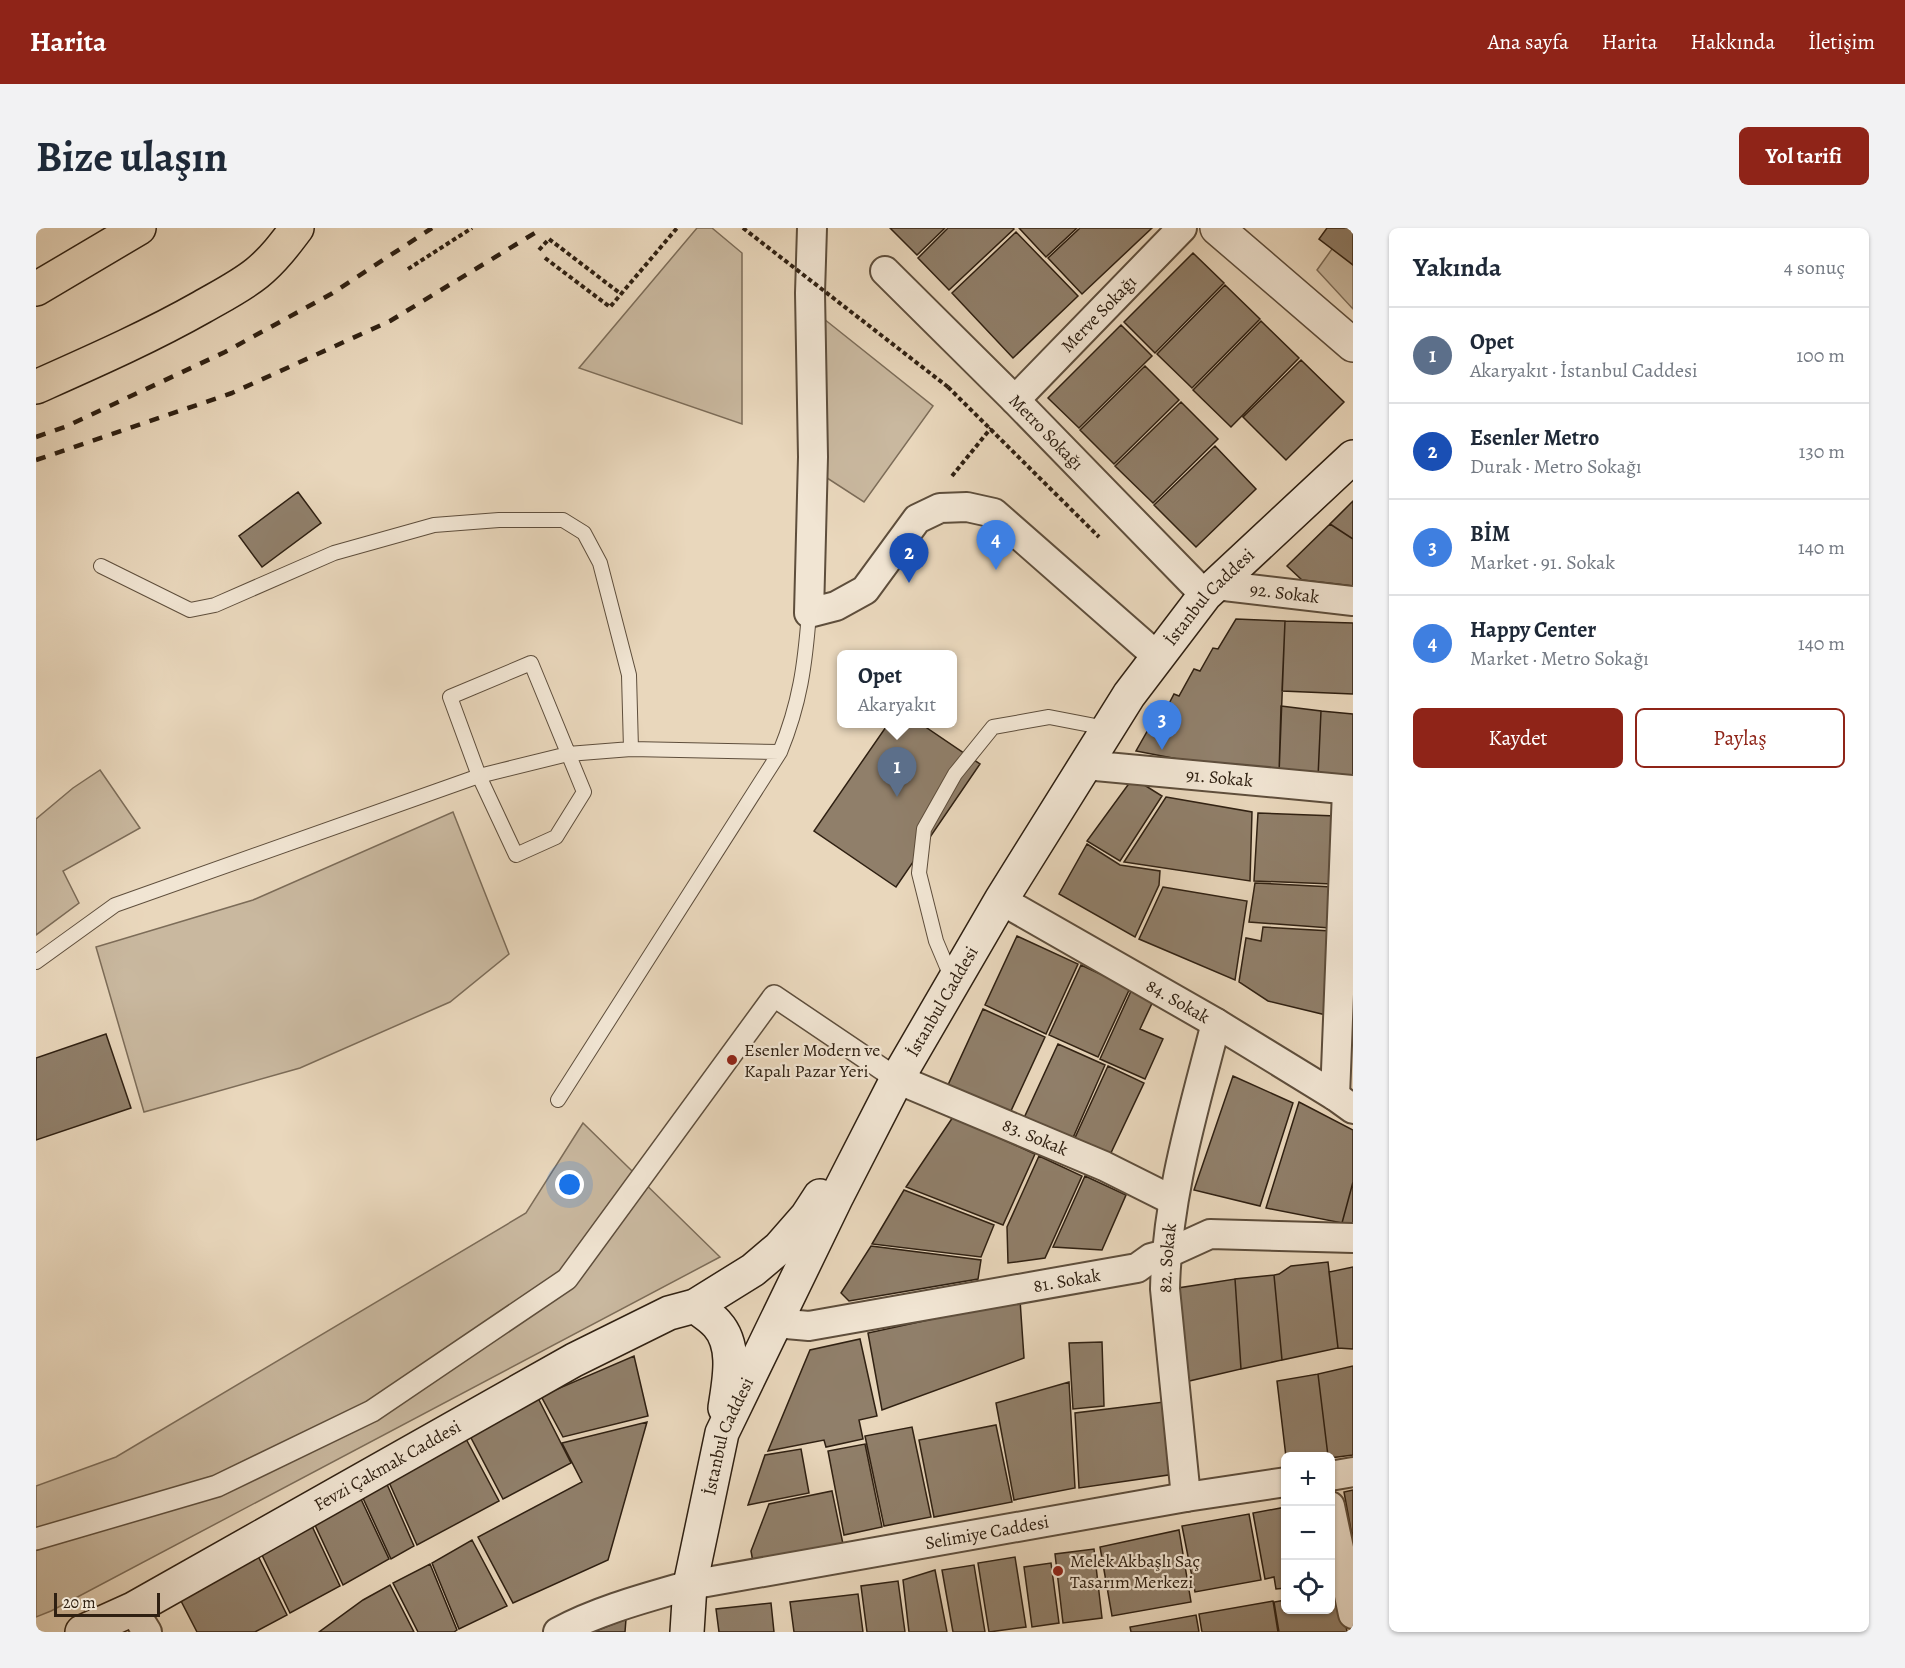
<!DOCTYPE html>
<html lang="tr">
<head>
<meta charset="utf-8">
<style>
	body { margin:0; font-family:Alegreya,serif; background:#f2f2f3; color:#1f2937 }
	.controls { position:absolute; right:18px; bottom:18px; display:grid; overflow:hidden; border-radius:9px; box-shadow:0 2px 4px #0004 }
	.controls button { width:54px; height:54px; display:grid; place-items:center; padding:0; border:0; border-bottom:2px solid #e0e1e3; background:#fff; color:#1f2937; font:30px sans-serif }
	.scale { position:absolute; left:18px; bottom:15px; width:106px; box-sizing:border-box; padding-left:6px; border:3px solid #2f2012; border-top:0; font-size:16px; line-height:21px; white-space:nowrap; color:#2f2012; -webkit-text-stroke:4px #f1e5d3; paint-order:stroke }
	.you { position:absolute; left:534px; top:957px; width:21px; height:21px; margin:-15px; border:4px solid #fff; border-radius:50%; background:#1a73e8; box-shadow:0 0 0 9px #1a73e833 }
	.badge { display:grid; place-items:center; width:39px; height:39px; border-radius:50%; background:#8f2418; color:#fff; font-size:20px; font-weight:700 }
	.pin { position:absolute; translate:-50% -50px; filter:drop-shadow(0 2px 3px #0008) }
	.pin::after { content:''; position:absolute; top:32px; width:21px; height:18px; background:inherit; clip-path:polygon(0 0,100% 0,50% 100%) }
	.popup { position:absolute; left:801px; top:422px; width:120px; height:78px; box-sizing:border-box; display:grid; place-content:center; border-radius:9px; background:#fff; filter:drop-shadow(0 2px 4px #0005); font-size:20px; white-space:nowrap; color:#747a83 }
	.popup b { font-size:22px; color:#1f2937 }
	.popup::after { content:''; position:absolute; left:50%; top:100%; margin-left:-12px; border:12px solid transparent; border-top-color:#fff }
	.list { margin:0; padding:0; list-style:none }
	h2 { display:flex; justify-content:space-between; align-items:center; height:78px; margin:0; padding:0 24px; font-size:26px }
	h2 small { font-size:20px; font-weight:400; color:#747a83 }
	.list li { display:grid; grid-template-columns:39px 1fr auto; gap:18px; align-items:center; box-sizing:border-box; height:96px; padding:0 24px; border-top:2px solid #e0e1e3 }
	.list b { display:block; font-size:22px; white-space:nowrap }
	.list p { margin:0; font-size:20px; white-space:nowrap; color:#747a83 }
	.list em { font-size:20px; font-style:normal; color:#747a83 }
	.actions { display:flex; gap:12px; padding:18px 24px }
	.actions a { flex:1; padding:14px 0; border:2px solid #8f2418; border-radius:9px; text-align:center; font-size:21px; color:#8f2418 }
	.actions .main { background:#8f2418; color:#fff }
	.icon { flex:none; width:33px; height:33px; fill:none; stroke:currentColor; stroke-width:2; stroke-linecap:round; stroke-linejoin:round }
	.map { position:relative; flex:none; width:1317px; height:1404px; overflow:hidden; border-radius:9px }
	header { display:flex; align-items:center; gap:36px; box-sizing:border-box; height:84px; padding:0 30px; background:#8f2418; color:#fff }
	header strong { font-size:28px }
	nav { display:flex; gap:33px; margin-inline-start:auto; font-size:21px }
	.intro { display:flex; align-items:center; justify-content:space-between; box-sizing:border-box; height:144px; padding:0 36px }
	h1 { margin:0; font-size:42px }
	.button { padding:15px 27px; border-radius:9px; background:#8f2418; color:#fff; font-size:21px; font-weight:700 }
	main { display:flex; gap:36px; padding:0 36px }
	aside { flex:1; background:#fff; border-radius:9px; box-shadow:0 2px 4px #0004 }
	.map>svg:first-child { display:block }
	.green { fill:#c9b89f; stroke:#7c6c58; stroke-width:1.5 }
	.building { fill:#907f6a; stroke:#2f2012; stroke-width:1.5 }
	.lines { fill:none; stroke-linecap:round; stroke-linejoin:round }
	.service-casing { stroke:#5e4e3c; stroke-width:16 }
	.pedestrian-casing { stroke:#5e4e3c; stroke-width:24 }
	.minor-casing { stroke:#5e4e3c; stroke-width:32 }
	.tertiary-casing { stroke:#5e4e3c; stroke-width:36 }
	.secondary-casing { stroke:#2f2012; stroke-width:36 }
	.trunk-casing { stroke:#2f2012; stroke-width:36 }
	.path { stroke:#2f2012; stroke-width:4; stroke-dasharray:4.5 3; stroke-linecap:butt }
	.service { stroke:#f1e5d3; stroke-width:14 }
	.pedestrian { stroke:#f1e5d3; stroke-width:21 }
	.minor { stroke:#f1e5d3; stroke-width:28 }
	.tertiary { stroke:#f1e5d3; stroke-width:33 }
	.secondary { stroke:#f1e5d3; stroke-width:33 }
	.trunk { stroke:#e9d7bc; stroke-width:33 }
	.rail { stroke:#2f2012; stroke-width:4.5; stroke-dasharray:10 10; stroke-linecap:butt }
	.path-bridge { stroke:#2f2012; stroke-width:4; stroke-dasharray:4.5 3; stroke-linecap:butt }
	.poi-dot { fill:#8f2418; stroke:#f1e5d3; stroke-width:2 }
	.labels { text-anchor:middle; stroke-width:4.5; stroke-linejoin:round; paint-order:stroke }
	.street-label { font-size:18px; fill:#2f2012; stroke:#f1e5d3 }
	.poi-label { font-size:18px; fill:#2f2012; stroke:#f1e5d3; text-anchor:start }
</style>
</head>
<body>
<header>
<strong>Harita</strong>
<nav><a>Ana sayfa</a><a>Harita</a><a>Hakkında</a><a>İletişim</a></nav>
</header>
<div class="intro"><h1>Bize ulaşın</h1><a class="button">Yol tarifi</a></div>
<main>
<div class="map">
<svg width="1317" height="1404" viewBox="0 0 1317 1404">
	<rect width="100%" height="100%" fill="#e9d7bc"/>
	<filter id="stains"><feTurbulence type="fractalNoise" baseFrequency=".00333" numOctaves="4"/><feColorMatrix values="0 0 0 0 .2 0 0 0 0 .09 0 0 0 0 .02 0 0 0 .5 -.17"/></filter>
	<radialGradient id="worn" r=".72"><stop offset=".6" stop-color="#630" stop-opacity="0"/><stop offset="1" stop-color="#630" stop-opacity=".3"/></radialGradient>
	<!-- green -->
	<path class="green" d="M 661,0 L 676,0 L 706,25 L 706,196 L 543,140 Z
		M 1311,0 L 1317,0 L 1317,81 L 1281,42 Z
		M 783,87 L 897,178 L 828,274 L 788,248 Z
		M 64,542 L 104,600 L 27,643 L 43,675 L 0,707 L 0,591 L 37,560 Z
		M 417,584 L 473,726 L 414,774 L 264,840 L 108,884 L 60,719 L 217,672 Z
		M 547,895 L 684,1029 L 15,1383 L 0,1389 L 0,1258 L 80,1229 L 490,985 Z"/>
	<!-- building -->
	<path class="building" d="M 854,0 L 909,0 L 881,27 Z
		M 912,0 L 977,0 L 978,1 L 913,62 L 882,30 Z
		M 983,0 L 1041,0 L 1010,29 Z
		M 1044,0 L 1116,0 L 1046,66 L 1012,30 Z
		M 1291,0 L 1317,0 L 1317,37 L 1283,11 Z
		M 980,4 L 1042,68 L 977,130 L 916,65 Z
		M 1157,25 L 1188,55 L 1119,125 L 1088,94 Z
		M 1189,57 L 1224,91 L 1156,160 L 1121,126 Z
		M 1225,93 L 1263,130 L 1195,199 L 1157,162 Z
		M 1085,97 L 1116,128 L 1043,200 L 1012,170 Z
		M 1265,132 L 1308,174 L 1250,232 L 1207,189 Z
		M 1109,138 L 1143,172 L 1078,236 L 1044,202 Z
		M 1145,174 L 1182,211 L 1117,275 L 1079,238 Z
		M 1179,218 L 1220,261 L 1160,319 L 1118,277 Z
		M 262,264 L 285,295 L 226,339 L 203,308 Z
		M 1317,273 L 1317,311 L 1294,296 Z
		M 1294,296 L 1317,311 L 1317,358 L 1266,352 L 1251,338 Z
		M 1200,391 L 1249,393 L 1243,546 L 1152,533 L 1100,523 L 1121,486 L 1127,487 L 1138,466 L 1143,468 L 1158,441 L 1164,443 L 1177,420 L 1182,421 Z
		M 1249,393 L 1317,395 L 1317,466 L 1246,463 Z
		M 1245,478 L 1285,483 L 1282,549 L 1243,546 Z
		M 1285,483 L 1317,486 L 1317,553 L 1282,549 Z
		M 852,496 L 885,496 L 944,536 L 860,659 L 778,603 Z
		M 1097,550 L 1126,568 L 1084,633 L 1051,613 Z
		M 1130,569 L 1216,584 L 1214,653 L 1088,634 Z
		M 1222,585 L 1300,588 L 1296,656 L 1218,653 Z
		M 1051,616 L 1084,637 L 1124,643 L 1123,657 L 1099,709 L 1023,666 Z
		M 1219,655 L 1297,659 L 1294,700 L 1213,694 Z
		M 1127,659 L 1211,673 L 1199,752 L 1103,711 Z
		M 1227,699 L 1295,703 L 1290,787 L 1232,773 L 1203,754 L 1210,710 L 1225,713 Z
		M 981,708 L 1042,736 L 1010,806 L 949,777 Z
		M 1045,737 L 1094,760 L 1062,829 L 1013,807 Z
		M 1096,761 L 1118,771 L 1104,801 L 1127,811 L 1109,851 L 1064,831 Z
		M 947,781 L 1009,809 L 974,885 L 912,857 Z
		M 70,806 L 95,880 L 0,912 L 0,830 Z
		M 1022,816 L 1069,837 L 1036,912 L 988,890 Z
		M 1072,838 L 1108,855 L 1073,929 L 1038,912 Z
		M 1197,848 L 1257,875 L 1224,978 L 1158,962 Z
		M 1263,874 L 1317,902 L 1317,954 L 1306,995 L 1230,980 Z
		M 917,889 L 999,926 L 967,997 L 870,959 Z
		M 1003,928 L 1046,948 L 1009,1030 L 972,1035 L 971,999 Z
		M 1049,948 L 1090,967 L 1066,1022 L 1017,1019 Z
		M 1317,954 L 1317,995 L 1306,995 Z
		M 868,962 L 958,997 L 945,1029 L 836,1016 Z
		M 835,1018 L 945,1032 L 942,1051 L 813,1073 L 805,1065 Z
		M 1292,1034 L 1302,1120 L 1246,1132 L 1238,1047 L 1243,1046 L 1255,1038 Z
		M 1317,1039 L 1317,1121 L 1302,1120 L 1293,1044 Z
		M 1238,1047 L 1246,1132 L 1205,1141 L 1199,1051 Z
		M 1199,1051 L 1205,1141 L 1149,1154 L 1142,1060 Z
		M 984,1072 L 988,1130 L 846,1182 L 832,1105 Z
		M 824,1111 L 841,1188 L 823,1192 L 827,1211 L 790,1219 L 788,1212 L 732,1223 L 774,1122 Z
		M 1066,1114 L 1068,1178 L 1037,1181 L 1033,1115 Z
		M 598,1128 L 612,1188 L 527,1209 L 505,1168 Z
		M 1317,1138 L 1317,1227 L 1294,1230 L 1292,1228 L 1282,1146 Z
		M 1282,1146 L 1292,1228 L 1250,1229 L 1241,1153 Z
		M 1033,1154 L 1039,1260 L 978,1272 L 960,1175 Z
		M 502,1170 L 535,1235 L 467,1271 L 433,1206 Z
		M 1136,1173 L 1139,1246 L 1043,1260 L 1039,1185 Z
		M 611,1194 L 572,1332 L 477,1375 L 442,1309 L 546,1254 L 526,1215 Z
		M 960,1197 L 976,1274 L 898,1289 L 883,1212 Z
		M 876,1199 L 895,1289 L 848,1298 L 829,1208 Z
		M 429,1209 L 463,1273 L 381,1317 L 352,1252 Z
		M 829,1216 L 846,1299 L 808,1307 L 792,1223 Z
		M 765,1221 L 773,1265 L 712,1277 L 729,1227 Z
		M 350,1254 L 378,1318 L 355,1331 L 326,1268 Z
		M 1317,1262 L 1317,1313 L 1308,1264 Z
		M 796,1263 L 807,1316 L 717,1334 L 715,1323 L 733,1276 Z
		M 324,1269 L 353,1331 L 307,1357 L 278,1295 Z
		M 1250,1279 L 1250,1360 L 1240,1361 L 1238,1349 L 1229,1351 L 1217,1285 Z
		M 1213,1286 L 1225,1352 L 1159,1364 L 1146,1298 Z
		M 275,1296 L 304,1358 L 254,1385 L 225,1325 Z
		M 1143,1302 L 1155,1374 L 1076,1388 L 1064,1319 Z
		M 436,1312 L 471,1378 L 423,1401 L 396,1335 Z
		M 1058,1321 L 1066,1390 L 1027,1395 L 1019,1326 Z
		M 221,1326 L 251,1387 L 219,1404 L 161,1404 L 144,1371 Z
		M 979,1329 L 990,1399 L 953,1404 L 942,1335 Z
		M 1015,1335 L 1023,1395 L 996,1399 L 988,1339 Z
		M 394,1336 L 421,1402 L 418,1404 L 382,1404 L 357,1355 Z
		M 938,1337 L 949,1404 L 917,1404 L 906,1342 Z
		M 899,1342 L 911,1404 L 873,1404 L 867,1352 Z
		M 862,1353 L 869,1404 L 831,1404 L 825,1358 Z
		M 1303,1354 L 1311,1404 L 1243,1404 L 1238,1374 L 1250,1372 L 1250,1382 L 1294,1382 L 1294,1355 Z
		M 354,1357 L 378,1404 L 283,1404 L 327,1372 Z
		M 822,1366 L 827,1404 L 758,1404 L 754,1374 Z
		M 1237,1373 L 1242,1404 L 1166,1404 L 1163,1386 Z
		M 735,1375 L 738,1404 L 683,1404 L 680,1381 Z
		M 1160,1387 L 1163,1404 L 1095,1404 L 1094,1399 Z
		M 590,1391 L 589,1404 L 557,1404 Z"/>
	<g class="lines">
		<defs>
			<path id="service" d="M 65,338 L 154,382 L 179,377 L 298,325 L 398,297 L 463,292 L 527,292 L 548,305 L 564,335 L 593,447 L 595,521
				M 495,435 L 548,564 L 520,609 L 480,627 L 443,548 L 414,469 Z
				M 0,734 L 79,677 L 443,548 L 532,526 L 595,521 L 744,524
				M 916,751 L 900,713 L 883,645 L 888,601 L 919,546 L 957,499 L 1013,489 L 1070,500
				M 522,872 L 744,524 C 764,475 769,437 773,385"/>
			<path id="pedestrian" d="M 0,1311 L 181,1258 L 336,1183 L 531,1051 L 738,768 L 861,851"/>
			<g id="minor">
				<path d="M 776,0 L 774,65 L 777,229 L 773,385 L 800,378 L 829,362 L 881,291 L 904,280 L 931,279 L 958,285 L 1122,429"/>
				<path id="s1" d="M 849,43 L 979,172 L 1169,367"/>
				<path id="s2" d="M 979,172 L 1146,0"/>
				<path id="s3" d="M 1180,357 L 1317,373"/>
				<path id="s4" d="M 1049,537 L 1317,562"/>
				<path id="s5" d="M 965,672 L 1180,795 L 1299,868 L 1317,881"/>
				<path id="s6" d="M 861,851 L 1068,938 L 1136,972"/>
				<path d="M 1299,868 L 1311,562"/>
				<path id="s7" d="M 739,1095 L 773,1098 L 1101,1040 L 1115,1030 L 1130,1026 L 1174,1006 L 1317,1010"/>
				<path d="M 1294,1248 L 1317,1244"/>
				<path id="s8" d="M 1150,1269 L 1129,1061 C 1131,968 1157,885 1180,795"/>
				<path d="M 1294,1278 L 1317,1386"/>
				<path d="M 97,1381 L 111,1404"/>
				<path id="s9" d="M 522,1404 C 563,1382 609,1370 654,1357 L 1150,1269 L 1250,1254"/>
			</g>
			<path id="tertiary" d="M 1181,0 L 1317,117"/>
			<g id="secondary">
				<path d="M 659,1078 C 666,1084 675,1089 681,1096 C 701,1118 693,1153 689,1180"/>
				<path id="s10" d="M 46,1404 L 97,1381 L 538,1132 L 633,1085 L 659,1078 L 717,1042 L 743,1020 L 771,988 L 784,968"/>
				<path id="s11" d="M 651,1404 L 654,1357 L 686,1205 L 800,970 L 861,851 L 965,672 L 1093,467 L 1169,367 L 1317,229"/>
			</g>
			<path id="trunk" d="M 0,61 L 103,0
				M 0,159 C 56,134 113,109 166,79 C 185,68 205,58 221,45 C 237,32 249,16 261,0"/>
		</defs>
		<!-- service casing -->
		<use href="#service" class="service-casing"/>
		<!-- pedestrian casing -->
		<use href="#pedestrian" class="pedestrian-casing"/>
		<!-- minor casing -->
		<use href="#minor" class="minor-casing"/>
		<!-- tertiary casing -->
		<use href="#tertiary" class="tertiary-casing"/>
		<!-- secondary casing -->
		<use href="#secondary" class="secondary-casing"/>
		<!-- trunk casing -->
		<use href="#trunk" class="trunk-casing"/>
		<!-- path -->
		<path class="path" d="M 503,22 L 513,11 L 585,66
			M 509,30 L 574,79 L 641,0
			M 372,41 L 436,0
			M 912,159 L 1063,309
			M 916,248 L 955,200"/>
		<!-- service -->
		<use href="#service" class="service"/>
		<!-- pedestrian -->
		<use href="#pedestrian" class="pedestrian"/>
		<!-- minor -->
		<use href="#minor" class="minor"/>
		<!-- tertiary -->
		<use href="#tertiary" class="tertiary"/>
		<!-- secondary -->
		<use href="#secondary" class="secondary"/>
		<!-- trunk -->
		<use href="#trunk" class="trunk"/>
		<!-- rail -->
		<path class="rail" d="M 0,209 L 29,199 L 189,124 L 295,66 L 396,0
			M 0,232 L 196,165 L 354,93 L 507,0"/>
		<!-- path-bridge -->
		<path class="path-bridge" d="M 707,0 L 912,159"/>
	</g>
	<!-- markers -->
	<g class="poi-dot">
		<circle cx="696" cy="832" r="6"/>
		<circle cx="1022" cy="1343" r="6"/>
	</g>
	<g class="labels">
		<!-- street labels -->
		<g class="street-label">
			<text dy="6" stroke="none"><textPath href="#s2" startOffset="120">Merve Sokağı</textPath></text>
			<text dy="6" stroke="none"><textPath href="#s1" startOffset="228">Metro Sokağı</textPath></text>
			<text dy="6" stroke="none"><textPath href="#s3" startOffset="69">92. Sokak</textPath></text>
			<text dy="6" stroke="none"><textPath href="#s11" startOffset="1173">İstanbul Caddesi</textPath></text>
			<text dy="6" stroke="none"><textPath href="#s4" startOffset="135">91. Sokak</textPath></text>
			<text dy="6" stroke="none"><textPath href="#s11" startOffset="687">İstanbul Caddesi</textPath></text>
			<text dy="6" stroke="none"><textPath href="#s5" startOffset="204">84. Sokak</textPath></text>
			<text dy="6" stroke="none"><textPath href="#s6" startOffset="150">83. Sokak</textPath></text>
			<text dy="6" stroke="none"><textPath href="#s8" startOffset="240">82. Sokak</textPath></text>
			<text dy="6" stroke="none"><textPath href="#s7" startOffset="296">81. Sokak</textPath></text>
			<text dy="6" stroke="none"><textPath href="#s11" startOffset="201">İstanbul Caddesi</textPath></text>
			<text dy="6" stroke="none"><textPath href="#s10" startOffset="348">Fevzi Çakmak Caddesi</textPath></text>
			<text dy="6" stroke="none"><textPath href="#s9" startOffset="442">Selimiye Caddesi</textPath></text>
		</g>
		<!-- poi labels -->
		<g class="poi-label">
			<text x="708" y="828">Esenler Modern ve<tspan x="708" dy="21">Kapalı Pazar Yeri</tspan></text>
			<text x="1034" y="1339">Melek Akbaşlı Saç<tspan x="1034" dy="21">Tasarım Merkezi</tspan></text>
		</g>
	</g>
	<rect width="100%" height="100%" filter="url(#stains)"/>
	<rect width="100%" height="100%" fill="url(#worn)"/>
</svg>
<div class="controls">
<button>+</button>
<button>−</button>
<button><svg class="icon" aria-label="locate" viewBox="0 0 24 24"><circle cx="12" cy="12" r="6"/><path d="M12 2v4M12 18v4M2 12h4M18 12h4"/></svg></button>
</div>
<div class="scale">20 m</div>
<div class="you"></div>
<div class="pin badge" style="left:861px;top:569px;background:#5c6f8a">1</div>
<div class="popup"><b>Opet</b>Akaryakıt</div>
<div class="pin badge" style="left:873px;top:355px;background:#1a4fb4">2</div>
<div class="pin badge" style="left:1126px;top:522px;background:#3f7fe0">3</div>
<div class="pin badge" style="left:960px;top:342px;background:#3f7fe0">4</div>
</div>
<aside>
<h2>Yakında<small>4 sonuç</small></h2>
<ul class="list">
<li><span class="badge" style="background:#5c6f8a">1</span><div><b>Opet</b><p>Akaryakıt · İstanbul Caddesi</p></div><em>100 m</em></li>
<li><span class="badge" style="background:#1a4fb4">2</span><div><b>Esenler Metro</b><p>Durak · Metro Sokağı</p></div><em>130 m</em></li>
<li><span class="badge" style="background:#3f7fe0">3</span><div><b>BİM</b><p>Market · 91. Sokak</p></div><em>140 m</em></li>
<li><span class="badge" style="background:#3f7fe0">4</span><div><b>Happy Center</b><p>Market · Metro Sokağı</p></div><em>140 m</em></li>
</ul>
<div class="actions"><a class="main">Kaydet</a><a>Paylaş</a></div>
</aside>
</main>
</body>
</html>
